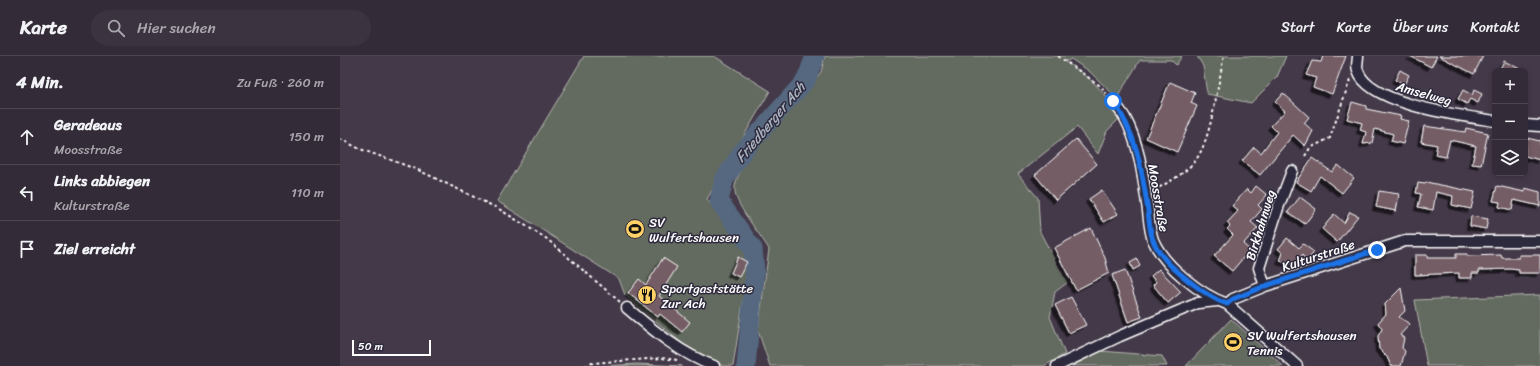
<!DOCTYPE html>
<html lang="de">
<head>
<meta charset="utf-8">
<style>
	body { margin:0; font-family:Sriracha,sans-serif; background:#3b333f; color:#f1f3f6 }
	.controls { position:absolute; right:12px; top:12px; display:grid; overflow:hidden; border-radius:6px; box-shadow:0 2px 6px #0003 }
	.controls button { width:36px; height:36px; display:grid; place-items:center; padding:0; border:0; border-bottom:1px solid #4e4752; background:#332b37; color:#f1f3f6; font:20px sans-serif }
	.scale { position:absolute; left:12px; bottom:10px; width:79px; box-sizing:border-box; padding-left:4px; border:2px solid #fff; border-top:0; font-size:11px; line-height:14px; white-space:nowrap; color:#fff; -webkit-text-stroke:3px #2f2a3d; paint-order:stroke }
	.stop { position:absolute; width:12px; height:12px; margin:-9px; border:3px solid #1a73e8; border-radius:50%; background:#fff }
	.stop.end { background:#1a73e8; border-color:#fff; box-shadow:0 1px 4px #0008 }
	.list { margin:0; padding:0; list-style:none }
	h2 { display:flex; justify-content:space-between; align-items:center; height:52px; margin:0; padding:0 16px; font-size:17px }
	h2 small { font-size:13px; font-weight:400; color:#a9a7ad }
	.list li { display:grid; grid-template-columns:26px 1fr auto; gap:12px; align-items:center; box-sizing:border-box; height:56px; padding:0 16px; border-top:1px solid #4e4752 }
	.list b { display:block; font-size:15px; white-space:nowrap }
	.list p { margin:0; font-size:13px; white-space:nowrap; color:#a9a7ad }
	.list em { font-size:13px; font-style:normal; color:#a9a7ad }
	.icon { flex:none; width:22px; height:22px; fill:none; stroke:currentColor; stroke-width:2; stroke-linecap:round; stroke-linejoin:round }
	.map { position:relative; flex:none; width:1200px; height:310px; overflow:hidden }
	header { display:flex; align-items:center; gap:24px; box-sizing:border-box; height:56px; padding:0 20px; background:#332b37; border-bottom:1px solid #4e4752 }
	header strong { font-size:19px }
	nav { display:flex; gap:22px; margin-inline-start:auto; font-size:14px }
	.search { width:280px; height:36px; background:#3b333f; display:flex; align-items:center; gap:10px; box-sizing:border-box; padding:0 14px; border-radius:22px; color:#a9a7ad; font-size:15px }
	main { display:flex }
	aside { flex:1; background:#332b37 }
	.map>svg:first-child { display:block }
	.green { fill:#646b5e; stroke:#b2b5ae }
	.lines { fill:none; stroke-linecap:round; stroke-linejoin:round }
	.river { stroke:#546880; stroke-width:19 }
	.building { fill:#755d66; stroke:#fff; filter:url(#shadow) }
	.minor-casing { stroke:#fff; stroke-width:13 }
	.path { stroke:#fff; stroke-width:2; stroke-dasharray:3 3; stroke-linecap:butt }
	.minor { stroke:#2f2a3d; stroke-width:10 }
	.route { stroke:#1a73e8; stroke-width:5 }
	.labels { text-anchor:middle; stroke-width:3; stroke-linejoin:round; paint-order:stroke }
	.street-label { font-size:13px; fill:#fff; stroke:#2f2a3d }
	.poi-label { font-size:13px; fill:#fff; stroke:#2f2a3d; text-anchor:start }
	.water-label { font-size:14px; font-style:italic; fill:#aab4c0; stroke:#2f2a3d }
</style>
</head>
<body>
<header>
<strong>Karte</strong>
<div class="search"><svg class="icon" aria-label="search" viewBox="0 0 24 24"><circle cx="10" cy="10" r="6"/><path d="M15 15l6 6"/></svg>Hier suchen</div>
<nav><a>Start</a><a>Karte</a><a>Über uns</a><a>Kontakt</a></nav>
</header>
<main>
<aside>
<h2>4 Min.<small>Zu Fuß · 260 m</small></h2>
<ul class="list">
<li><svg class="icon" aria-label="ahead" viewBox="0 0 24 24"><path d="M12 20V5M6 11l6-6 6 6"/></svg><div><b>Geradeaus</b><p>Moosstraße</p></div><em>150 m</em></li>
<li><svg class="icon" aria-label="left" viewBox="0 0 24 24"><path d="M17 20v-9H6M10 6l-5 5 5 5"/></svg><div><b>Links abbiegen</b><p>Kulturstraße</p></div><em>110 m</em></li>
<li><svg class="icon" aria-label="arrive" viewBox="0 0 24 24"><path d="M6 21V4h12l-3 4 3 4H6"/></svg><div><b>Ziel erreicht</b></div></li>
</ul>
</aside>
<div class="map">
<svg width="1200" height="310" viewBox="0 0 1200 310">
	<defs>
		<filter id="shadow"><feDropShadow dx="-3.5" dy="3.5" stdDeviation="0" flood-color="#0009"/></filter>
	</defs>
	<rect width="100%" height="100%" fill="#443949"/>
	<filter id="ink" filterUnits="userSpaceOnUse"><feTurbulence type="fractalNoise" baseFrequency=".025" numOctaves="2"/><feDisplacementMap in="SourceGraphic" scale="8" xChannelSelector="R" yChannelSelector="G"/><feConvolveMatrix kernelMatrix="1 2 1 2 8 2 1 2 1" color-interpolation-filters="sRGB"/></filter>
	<g filter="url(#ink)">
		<!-- green -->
		<path class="green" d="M 244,0 L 374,0 L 430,35 L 367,143 L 410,201 L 393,310 L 383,310 L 350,294 L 285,239 L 279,223 L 157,145 Z
			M 485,0 L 842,0 L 836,9 L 831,4 L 800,4 L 777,42 L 749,15 L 731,3 L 725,6 L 743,17 L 758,31 L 782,60 L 767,75 L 758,98 L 737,71 L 678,118 L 698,142 L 700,176 L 727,227 L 715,236 L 710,261 L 725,298 L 704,310 L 430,310 L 418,275 L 429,193 C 420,178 396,150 395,135 C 391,109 463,39 481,16 Z
			M 857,0 L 946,0 L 937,21 L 911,47 L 867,38 L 863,10 Z
			M 1200,239 L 1200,310 L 1087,310 L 1075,244 Z
			M 891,263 L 943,310 L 846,310 Z
			M 761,295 L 822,300 L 827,310 L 732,310 Z
			M 297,308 L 342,310 L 263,310 Z"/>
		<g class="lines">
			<!-- river -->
			<path class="river" d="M 406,310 L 415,214 L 413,193 L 379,145 L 384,124 L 403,95 L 466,24 L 475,0"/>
		</g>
		<!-- building -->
		<path class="building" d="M 983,0 L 1006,0 L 992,38 L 973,31 L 976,22 L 966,19 L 972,5 L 981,6 Z
			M 1070,0 L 1097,0 L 1091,11 Z
			M 1099,0 L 1143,0 L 1134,18 Z
			M 1164,5 L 1184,15 L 1159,15 Z
			M 1060,14 L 1069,19 L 1064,29 L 1055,24 Z
			M 830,26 L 855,37 L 851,47 L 857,50 L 837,96 L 806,82 Z
			M 1123,34 L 1132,39 L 1134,34 L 1142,38 L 1138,47 L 1130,43 L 1127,48 L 1118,43 Z
			M 943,37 L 969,61 L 964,67 L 973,75 L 965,90 L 953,79 L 920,119 L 902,105 L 914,91 L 921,97 L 937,76 L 931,70 L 945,55 L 935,46 Z
			M 1012,46 L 1026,50 L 1026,53 L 1061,60 L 1060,63 L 1069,65 L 1063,88 L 1051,85 L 1053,78 L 1035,73 L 1032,87 L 1023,88 L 1026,76 L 1020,74 L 1022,67 L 1007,63 Z
			M 1084,70 L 1125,76 L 1126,72 L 1148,77 L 1141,109 L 1132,108 L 1136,90 L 1110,84 L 1106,101 L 1095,99 L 1097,89 L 1081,86 Z
			M 1187,82 L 1200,85 L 1200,104 L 1185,100 L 1185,85 Z
			M 736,83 L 757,108 L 716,144 L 695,119 Z
			M 972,102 L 992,116 L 998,109 L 1014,122 L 1002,137 L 980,120 L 971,135 L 956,126 Z
			M 1086,126 L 1135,136 L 1131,153 L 1112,149 L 1113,140 L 1096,136 L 1093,154 L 1078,151 L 1081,138 L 1076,137 L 1078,127 L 1085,128 Z
			M 916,130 L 927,139 L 918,149 L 922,153 L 911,166 L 918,172 L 903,188 L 910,194 L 892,215 L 874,200 L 893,179 L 887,173 L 890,170 L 887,167 L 898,155 L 892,150 L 907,133 L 911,137 Z
			M 1157,130 L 1185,136 L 1185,132 L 1200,136 L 1200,150 L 1174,144 L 1172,154 L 1159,151 L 1160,146 L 1153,145 Z
			M 762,134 L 778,158 L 764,166 L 749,143 Z
			M 1039,135 L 1059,138 L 1056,155 L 1036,151 Z
			M 960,141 L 976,153 L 965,168 L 948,156 Z
			M 1010,156 L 1018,160 L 997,186 L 982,173 L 994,158 L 1004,167 Z
			M 1131,160 L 1148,163 L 1146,173 L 1130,170 Z
			M 751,172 L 765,202 L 769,217 L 736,234 L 714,192 Z
			M 947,182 L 959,192 L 963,188 L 974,196 L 967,205 L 962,199 L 955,207 L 953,206 L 950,208 L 940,205 L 943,197 L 938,193 Z
			M 1116,198 L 1127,198 L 1127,200 L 1161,199 L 1162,202 L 1179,202 L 1179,199 L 1200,199 L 1200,217 L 1179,217 L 1179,214 L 1170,213 L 1139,214 L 1139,217 L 1132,217 L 1132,222 L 1119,222 L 1119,217 L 1075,219 L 1075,199 L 1087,199 L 1087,202 L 1116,202 Z
			M 398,201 L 407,206 L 399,221 L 391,217 Z
			M 323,202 L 337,211 L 319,240 L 350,266 L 342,276 L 320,258 L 318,261 L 288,237 L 299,223 L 306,229 Z
			M 797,203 L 800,210 L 793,214 L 790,207 Z
			M 819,213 L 841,236 L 828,247 L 813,229 L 816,226 L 811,220 Z
			M 785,214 L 802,261 L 788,266 L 772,219 Z
			M 1061,232 L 1065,255 L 1059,261 L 1070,268 L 1060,279 L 1064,282 L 1062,292 L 1065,295 L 1061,310 L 1051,310 L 1047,301 L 1039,293 L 1038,280 L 1042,273 L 1038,267 L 1046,258 L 1045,248 Z
			M 731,241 L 746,269 L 729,277 L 715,249 Z"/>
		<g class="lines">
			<defs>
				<path id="minor" d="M 1018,0 C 1018,4 1016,11 1018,15 C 1029,49 1124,60 1155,65
					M 773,45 C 777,51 782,56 785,62 C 799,87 803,120 807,148 C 809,159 809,173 813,184 C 824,210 861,239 887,248 L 957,310
					M 1185,69 L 1200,70
					M 925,230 L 919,212 L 938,152 L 952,115
					M 887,248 L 893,243 L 925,230 L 1065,185 L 1200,185
					M 287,252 C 313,274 341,298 374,310
					M 717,310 L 780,280 L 858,247 L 877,245"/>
			</defs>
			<!-- minor casing -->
			<use href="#minor" class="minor-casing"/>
			<!-- path -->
			<path class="path" d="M 718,0 L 759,29 L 767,38
				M 0,83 L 20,93 L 76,113 L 159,153 L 207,183 L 280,246
				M 965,100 L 970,92 L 990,82 L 1011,21
				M 814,134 C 828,127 844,118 854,106 C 871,88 878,26 884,0
				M 245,310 L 252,307 L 322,302 L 338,304"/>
			<!-- minor -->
			<use href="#minor" class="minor"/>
		</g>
	</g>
	<g class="lines" filter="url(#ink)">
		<!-- route -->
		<path class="route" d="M 773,45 C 796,78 801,109 807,148 C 809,159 809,173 813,184 C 820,202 834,213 849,225 C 861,234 872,243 887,248 L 893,243 L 925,230 L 1037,194"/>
	</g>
	<!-- icons -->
	<defs>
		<symbol id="stadium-disc" viewBox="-11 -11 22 22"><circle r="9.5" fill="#ffd166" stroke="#2f2a3d"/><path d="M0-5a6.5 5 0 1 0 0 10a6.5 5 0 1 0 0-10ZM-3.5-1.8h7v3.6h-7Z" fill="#111"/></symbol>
		<symbol id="restaurant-disc" viewBox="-11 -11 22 22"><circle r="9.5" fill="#ffd166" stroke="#2f2a3d"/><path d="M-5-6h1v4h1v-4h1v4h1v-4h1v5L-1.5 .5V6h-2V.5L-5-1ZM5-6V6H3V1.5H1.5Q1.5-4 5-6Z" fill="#111"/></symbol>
	</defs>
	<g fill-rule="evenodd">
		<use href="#stadium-disc" x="284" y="162" width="22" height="22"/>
		<use href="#restaurant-disc" x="296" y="228" width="22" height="22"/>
		<use href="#stadium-disc" x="882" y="275" width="22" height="22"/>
	</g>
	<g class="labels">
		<!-- street labels -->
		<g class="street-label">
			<text transform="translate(1084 37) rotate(16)" y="5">Amselweg</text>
			<text transform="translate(819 142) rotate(80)" y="5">Moosstraße</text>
			<text transform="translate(920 169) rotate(-73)" y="5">Birkhahnweg</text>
			<text transform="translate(978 199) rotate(-18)" y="5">Kulturstraße</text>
		</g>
		<!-- poi labels -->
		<g class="poi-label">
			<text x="309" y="171">SV<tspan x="309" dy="15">Wulfertshausen</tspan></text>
			<text x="321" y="237">Sportgaststätte<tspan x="321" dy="15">Zur Ach</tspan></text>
			<text x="907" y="284">SV Wulfertshausen<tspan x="907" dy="15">Tennis</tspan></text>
		</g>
		<!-- water labels -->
		<g class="water-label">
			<text transform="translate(430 66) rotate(-50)" y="5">Friedberger Ach</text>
		</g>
	</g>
</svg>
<div class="controls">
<button>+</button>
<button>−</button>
<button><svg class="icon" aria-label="layers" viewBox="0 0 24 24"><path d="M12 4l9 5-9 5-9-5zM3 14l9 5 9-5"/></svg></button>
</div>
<div class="scale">50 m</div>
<div class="stop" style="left:773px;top:45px"></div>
<div class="stop end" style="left:1037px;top:194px"></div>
</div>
</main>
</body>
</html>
